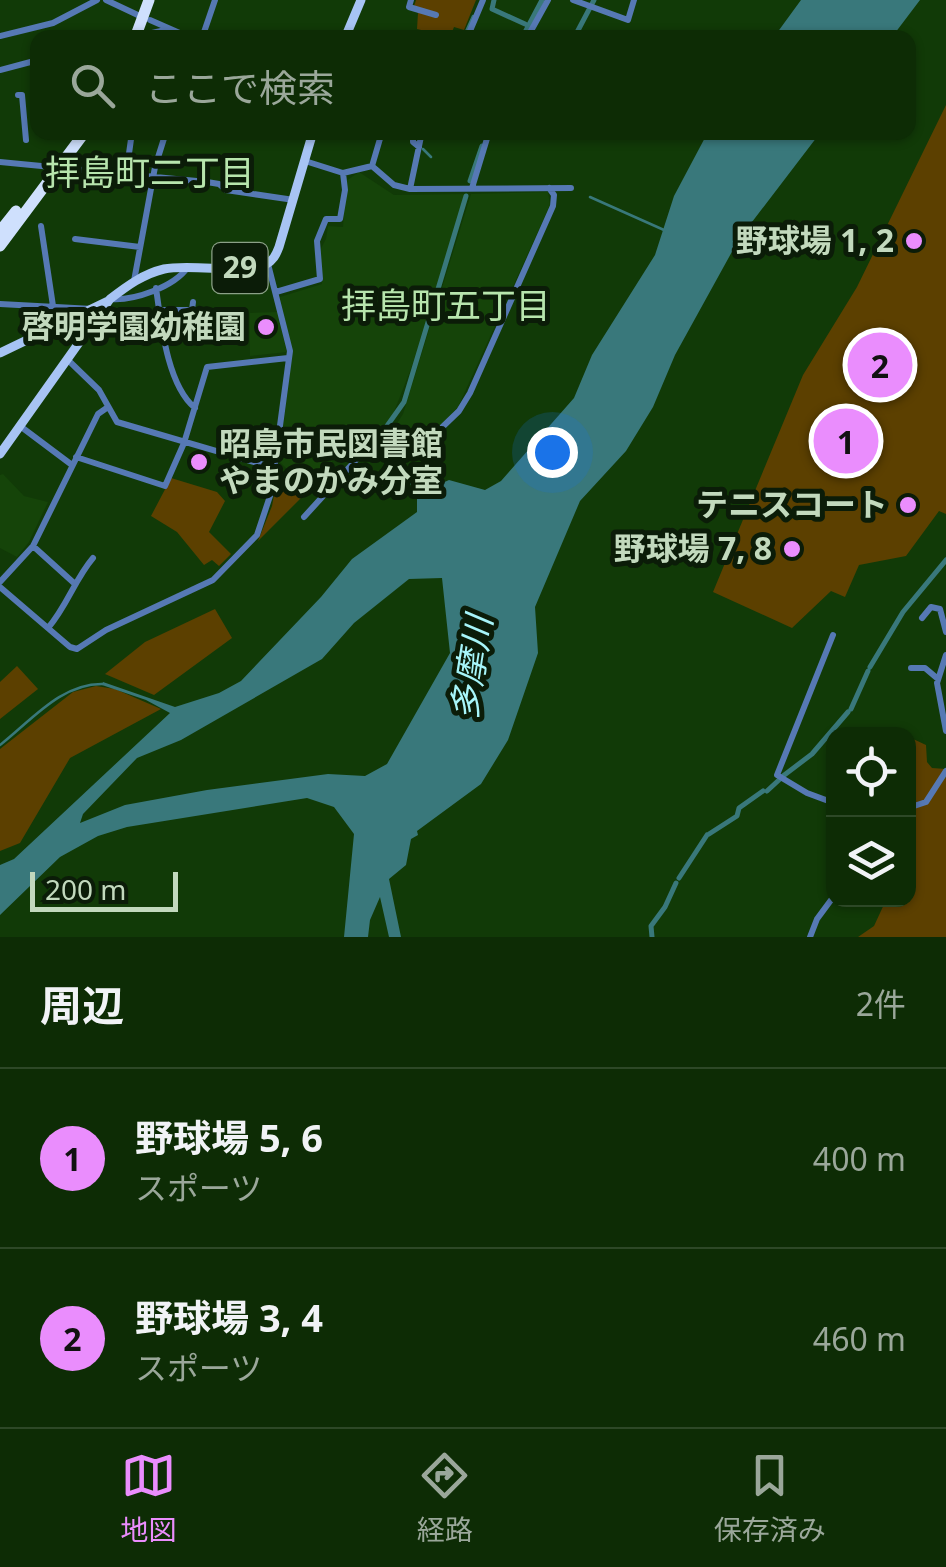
<!DOCTYPE html>
<html lang="ja">
<head>
<meta charset="utf-8">
<style>
	body { margin:0; font-family:"Noto Sans","Noto Sans JP",sans-serif; background:#16340f; color:#f1f3f6 }
	.controls { position:absolute; right:30px; bottom:30px; display:grid; overflow:hidden; border-radius:20px; box-shadow:0 2px 8px #0004 }
	.controls button { width:90px; height:90px; display:grid; place-items:center; padding:0; border:0; border-bottom:2px solid #2d4827; background:#0d2c05; color:#f1f3f6; font:50px sans-serif }
	.scale { position:absolute; left:30px; bottom:25px; width:148px; box-sizing:border-box; padding-left:10px; border:5px solid #c2d9bd; border-top:0; font-size:28px; line-height:35px; white-space:nowrap; color:#c2d9bd; -webkit-text-stroke:8px #0b1c08; paint-order:stroke }
	.you { position:absolute; left:552px; top:452px; width:35px; height:35px; margin:-25px; border:8px solid #fff; border-radius:50%; background:#1a73e8; box-shadow:0 0 0 15px #1a73e833 }
	.badge { display:grid; place-items:center; width:65px; height:65px; border-radius:50%; background:#ea8dfd; color:#111; font-size:32px; font-weight:700 }
	.pin { position:absolute; translate:-50% -50%; border:5px solid #fff; box-shadow:0 2px 10px #0006 }
	.list { margin:0; padding:0; list-style:none }
	h2 { display:flex; justify-content:space-between; align-items:center; height:130px; margin:0; padding:0 40px; font-size:42px }
	h2 small { font-size:32px; font-weight:400; color:#9aa79a }
	.list li { display:grid; grid-template-columns:65px 1fr auto; gap:30px; align-items:center; box-sizing:border-box; height:180px; padding:0 40px; border-top:2px solid #2d4827 }
	.list b { display:block; font-size:38px; white-space:nowrap }
	.list p { margin:0; font-size:32px; white-space:nowrap; color:#9aa79a }
	.list em { font-size:32px; font-style:normal; color:#9aa79a }
	.icon { flex:none; width:55px; height:55px; fill:none; stroke:currentColor; stroke-width:2; stroke-linecap:round; stroke-linejoin:round }
	.map { position:relative; flex:none; width:946px; height:937px; overflow:hidden }
	.search { position:absolute; background:#0d2c05; box-shadow:0 2px 8px #0004; left:30px; right:30px; top:30px; height:110px; display:flex; align-items:center; gap:25px; box-sizing:border-box; padding:0 35px; border-radius:20px; color:#9aa79a; font-size:38px }
	.sheet { height:490px; background:#0d2c05 }
	nav { display:flex; justify-content:space-around; align-items:center; box-sizing:border-box; height:140px; border-top:2px solid #2d4827; background:#0d2c05; font-size:28px; color:#9aa79a }
	nav a { display:grid; justify-items:center; gap:5px }
	nav .on { color:#ea8dfd }
	.map>svg:first-child { display:block }
	.built { fill:#154409 }
	.green { fill:#5c4000 }
	.water { fill:#39787b; fill-rule:evenodd }
	.lines { fill:none; stroke-linecap:round; stroke-linejoin:round }
	.stream { stroke:#39787b; stroke-width:2.5 }
	.canal { stroke:#39787b; stroke-width:5 }
	.minor { stroke:#5679b4; stroke-width:6 }
	.major { stroke:#a7c4f4; stroke-width:9 }
	.highway { stroke:#cfe0fd; stroke-width:11 }
	.poi-dot { fill:#ea8dfd; stroke:#0b1c08; stroke-width:4 }
	.labels { text-anchor:middle; stroke-width:10; stroke-linejoin:round; paint-order:stroke }
	.shield { fill:#0b1c08; stroke:#8ba087; stroke-width:2.5 }
	.shield-label { font-size:30px; font-weight:bold; fill:#c2d9bd }
	.poi-label { font-size:32px; font-weight:bold; fill:#c2d9bd; stroke:#0b1c08; text-anchor:end }
	.neighbourhood-label { font-size:35px; fill:#b7e5ad; stroke:#0b1c08 }
	.water-label { font-size:35px; font-style:italic; fill:#a7f5f9; stroke:#0b1c08 }
</style>
</head>
<body>
<div class="map">
<svg width="946" height="937" viewBox="0 0 946 937">
	<rect width="100%" height="100%" fill="#113a07"/>
	<!-- built -->
	<path class="built" d="M 359,172 L 394,195 L 465,194 L 412,366 L 392,417 L 377,433 L 357,432 L 308,490 L 279,461 L 292,356 L 280,297 L 322,284 L 318,254 L 326,239 L 328,226 L 343,227 L 346,181 Z
		M 548,192 L 550,205 L 458,407 L 434,432 L 418,436 L 390,434 L 403,414 L 471,194 Z
		M 277,312 L 287,352 L 250,356 L 250,313 Z
		M 3,474 L 24,496 L 48,502 L 29,542 L 17,557 L 0,548 L 0,475 Z"/>
	<!-- green -->
	<path class="green" d="M 416,0 L 476,0 L 464,30 L 454,27 L 450,37 L 417,29 L 418,13 L 413,9 Z
		M 946,105 L 946,514 L 939,511 L 906,556 L 859,565 L 845,597 L 831,591 L 792,628 L 713,592 L 803,375 L 857,287 Z
		M 278,474 L 307,492 L 258,541 L 272,506 Z
		M 171,478 L 217,492 L 225,501 L 209,532 L 231,554 L 219,566 L 212,560 L 204,565 L 177,532 L 151,516 Z
		M 215,609 L 232,638 L 154,695 L 105,674 L 145,642 Z
		M 17,666 L 38,689 L 0,719 L 0,682 Z
		M 96,686 L 115,689 L 161,709 L 70,758 L 20,843 L 0,851 L 0,749 L 73,692 Z
		M 911,738 L 926,745 L 927,762 L 932,768 L 946,769 L 946,937 L 858,937 L 874,926 L 886,900 L 908,899 L 908,740 Z"/>
	<!-- water -->
	<path class="water" d="M 801,0 L 920,0 L 892,37 L 774,37 Z
		M 708,132 L 820,133 L 739,239 L 675,355 L 653,407 L 626,451 L 580,501 L 535,607 L 538,653 L 508,740 L 481,784 L 417,831 L 418,835 L 411,839 L 406,865 L 389,879 L 401,937 L 389,937 L 380,897 L 370,920 L 368,937 L 344,937 L 354,834 L 334,807 L 307,798 L 127,827 L 98,836 L 60,857 L 0,915 L 0,865 L 14,859 L 170,713 L 146,700 L 102,685 L 103,682 L 175,707 L 219,693 L 241,681 L 321,597 L 352,559 L 417,512 L 417,489 L 422,492 L 449,480 L 485,490 L 501,481 L 574,398 L 592,355 L 655,255 L 674,196 ZM 442,578 L 450,653 L 387,764 L 365,776 L 328,774 L 207,790 L 125,805 L 80,823 L 83,814 L 137,758 L 181,740 L 322,659 L 354,623 L 409,579 Z"/>
	<g class="lines">
		<!-- stream -->
		<path class="stream" d="M 463,38 L 473,16
			M 423,149 L 431,157
			M 590,197 L 664,230
			M 0,745 C 31,721 61,683 103,684"/>
		<!-- canal -->
		<path class="canal" d="M 494,0 L 492,9 L 525,24
			M 522,38 L 542,0
			M 574,38 L 594,0
			M 470,181 L 482,146
			M 382,433 L 404,402 L 466,196
			M 380,442 L 406,476
			M 411,481 L 417,489
			M 870,667 L 903,612 L 946,560
			M 851,709 L 868,671
			M 783,776 L 812,754 L 848,712
			M 767,791 L 780,779
			M 709,834 L 737,816 L 739,808 L 763,791
			M 679,878 L 707,835
			M 652,937 L 651,926 L 665,907 L 676,883"/>
		<!-- minor -->
		<path class="minor" d="M 106,0 L 142,17
			M 411,0 L 409,7 L 436,15
			M 573,0 L 628,20 L 634,0
			M 150,20 L 191,38
			M 0,36 L 53,23 L 97,0
			M 134,37 L 170,29
			M 202,38 L 215,0
			M 467,38 L 483,0
			M 527,38 L 548,0
			M 0,70 L 38,60
			M 18,95 L 22,95 L 26,140
			M 413,132 L 413,142 L 419,147
			M 305,161 L 343,173 L 372,166 L 394,185 L 410,189 L 571,188
			M 0,162 L 207,182 L 219,184 L 226,190 L 294,200
			M 372,166 L 382,132
			M 126,175 L 132,132
			M 472,188 L 489,132
			M 410,189 L 422,132
			M 41,226 L 53,306
			M 75,239 L 140,247
			M 134,281 L 155,167 L 166,132
			M 156,288 C 161,323 167,385 195,408
			M 276,292 L 320,279 L 317,241 L 326,219 L 340,219 L 345,190 L 343,173
			M 110,299 C 134,301 174,287 188,267
			M 0,304 L 93,309
			M 159,310 L 192,310 L 193,302
			M 68,360 L 99,390 L 117,422 L 274,468
			M 20,426 L 72,465
			M 76,457 L 165,486 L 184,443 L 207,367 L 288,358
			M 304,517 L 376,438 L 432,437 L 459,411 L 470,393 L 553,206 L 554,195 L 549,188
			M 33,546 L 75,584
			M 0,582 L 33,546 L 98,414 L 108,407
			M 0,587 L 70,647 L 77,649 L 106,630 L 213,580 L 257,535 L 271,493 L 290,351 L 268,264
			M 922,618 L 931,607 L 940,609 L 946,632
			M 48,628 C 67,606 75,579 93,558
			M 833,635 L 777,775 L 807,793 L 834,803
			M 946,655 L 937,683 L 946,731
			M 911,668 L 925,668 L 938,679
			M 908,808 L 926,802 L 946,771
			M 810,937 L 817,919 L 834,896"/>
		<!-- major -->
		<path class="major" d="M 345,38 L 361,0
			M 0,353 L 108,301
			M 0,454 L 110,299 C 127,286 143,274 164,269 C 191,263 246,275 265,265 C 273,261 276,255 279,247 L 313,132"/>
		<!-- highway -->
		<path class="highway" d="M 135,38 L 149,0
			M 0,231 L 16,211
			M 0,246 L 85,132"/>
	</g>
	<!-- markers -->
	<g class="poi-dot">
		<circle cx="914" cy="241" r="10"/>
		<circle cx="266" cy="327" r="10"/>
		<circle cx="199" cy="462" r="10"/>
		<circle cx="908" cy="505" r="10"/>
		<circle cx="792" cy="549" r="10"/>
	</g>
	<g class="labels">
		<!-- shield labels -->
		<rect class="shield" x="212.5" y="243" width="55" height="50" rx="8"/>
		<g class="shield-label">
			<text x="240" y="278">29</text>
		</g>
		<!-- poi labels -->
		<g class="poi-label">
			<text x="894" y="252">野球場 1, 2</text>
			<text x="246" y="338">啓明学園幼稚園</text>
			<text x="219" y="455" text-anchor="start">昭島市民図書館<tspan x="219" dy="37">やまのかみ分室</tspan></text>
			<text x="888" y="516">テニスコート</text>
			<text x="772" y="560">野球場 7, 8</text>
		</g>
		<!-- neighbourhood labels -->
		<g class="neighbourhood-label">
			<text x="150" y="185">拝島町二丁目</text>
			<text x="446" y="318">拝島町五丁目</text>
		</g>
		<!-- water labels -->
		<g class="water-label">
			<text transform="translate(472 668) rotate(-81)" y="12">多摩川</text>
		</g>
	</g>
</svg>
<div class="controls">
<button><svg class="icon" aria-label="locate" viewBox="0 0 24 24"><circle cx="12" cy="12" r="6"/><path d="M12 2v4M12 18v4M2 12h4M18 12h4"/></svg></button>
<button><svg class="icon" aria-label="layers" viewBox="0 0 24 24"><path d="M12 4l9 5-9 5-9-5zM3 14l9 5 9-5"/></svg></button>
</div>
<div class="scale">200 m</div>
<div class="you"></div>
<div class="pin badge" style="left:846px;top:441px">1</div>
<div class="pin badge" style="left:880px;top:365px">2</div>
<div class="search"><svg class="icon" aria-label="search" viewBox="0 0 24 24"><circle cx="10" cy="10" r="6"/><path d="M15 15l6 6"/></svg>ここで検索</div>
</div>
<section class="sheet">
<h2>周辺<small>2件</small></h2>
<ul class="list">
<li><span class="badge">1</span><div><b>野球場 5, 6</b><p>スポーツ</p></div><em>400 m</em></li>
<li><span class="badge">2</span><div><b>野球場 3, 4</b><p>スポーツ</p></div><em>460 m</em></li>
</ul>
</section>
<nav>
<a class="on"><svg class="icon" aria-label="map" viewBox="0 0 24 24"><path d="M3 6l6-2 6 2 6-2v14l-6 2-6-2-6 2zM9 4v14M15 6v14"/></svg>地図</a>
<a><svg class="icon" aria-label="directions" viewBox="0 0 24 24"><path d="M12 3l9 9-9 9-9-9zM9 14v-3h6M13 9l2 2-2 2"/></svg>経路</a>
<a><svg class="icon" aria-label="saved" viewBox="0 0 24 24"><path d="M7 4h10v16l-5-4-5 4z"/></svg>保存済み</a>
</nav>
</body>
</html>
